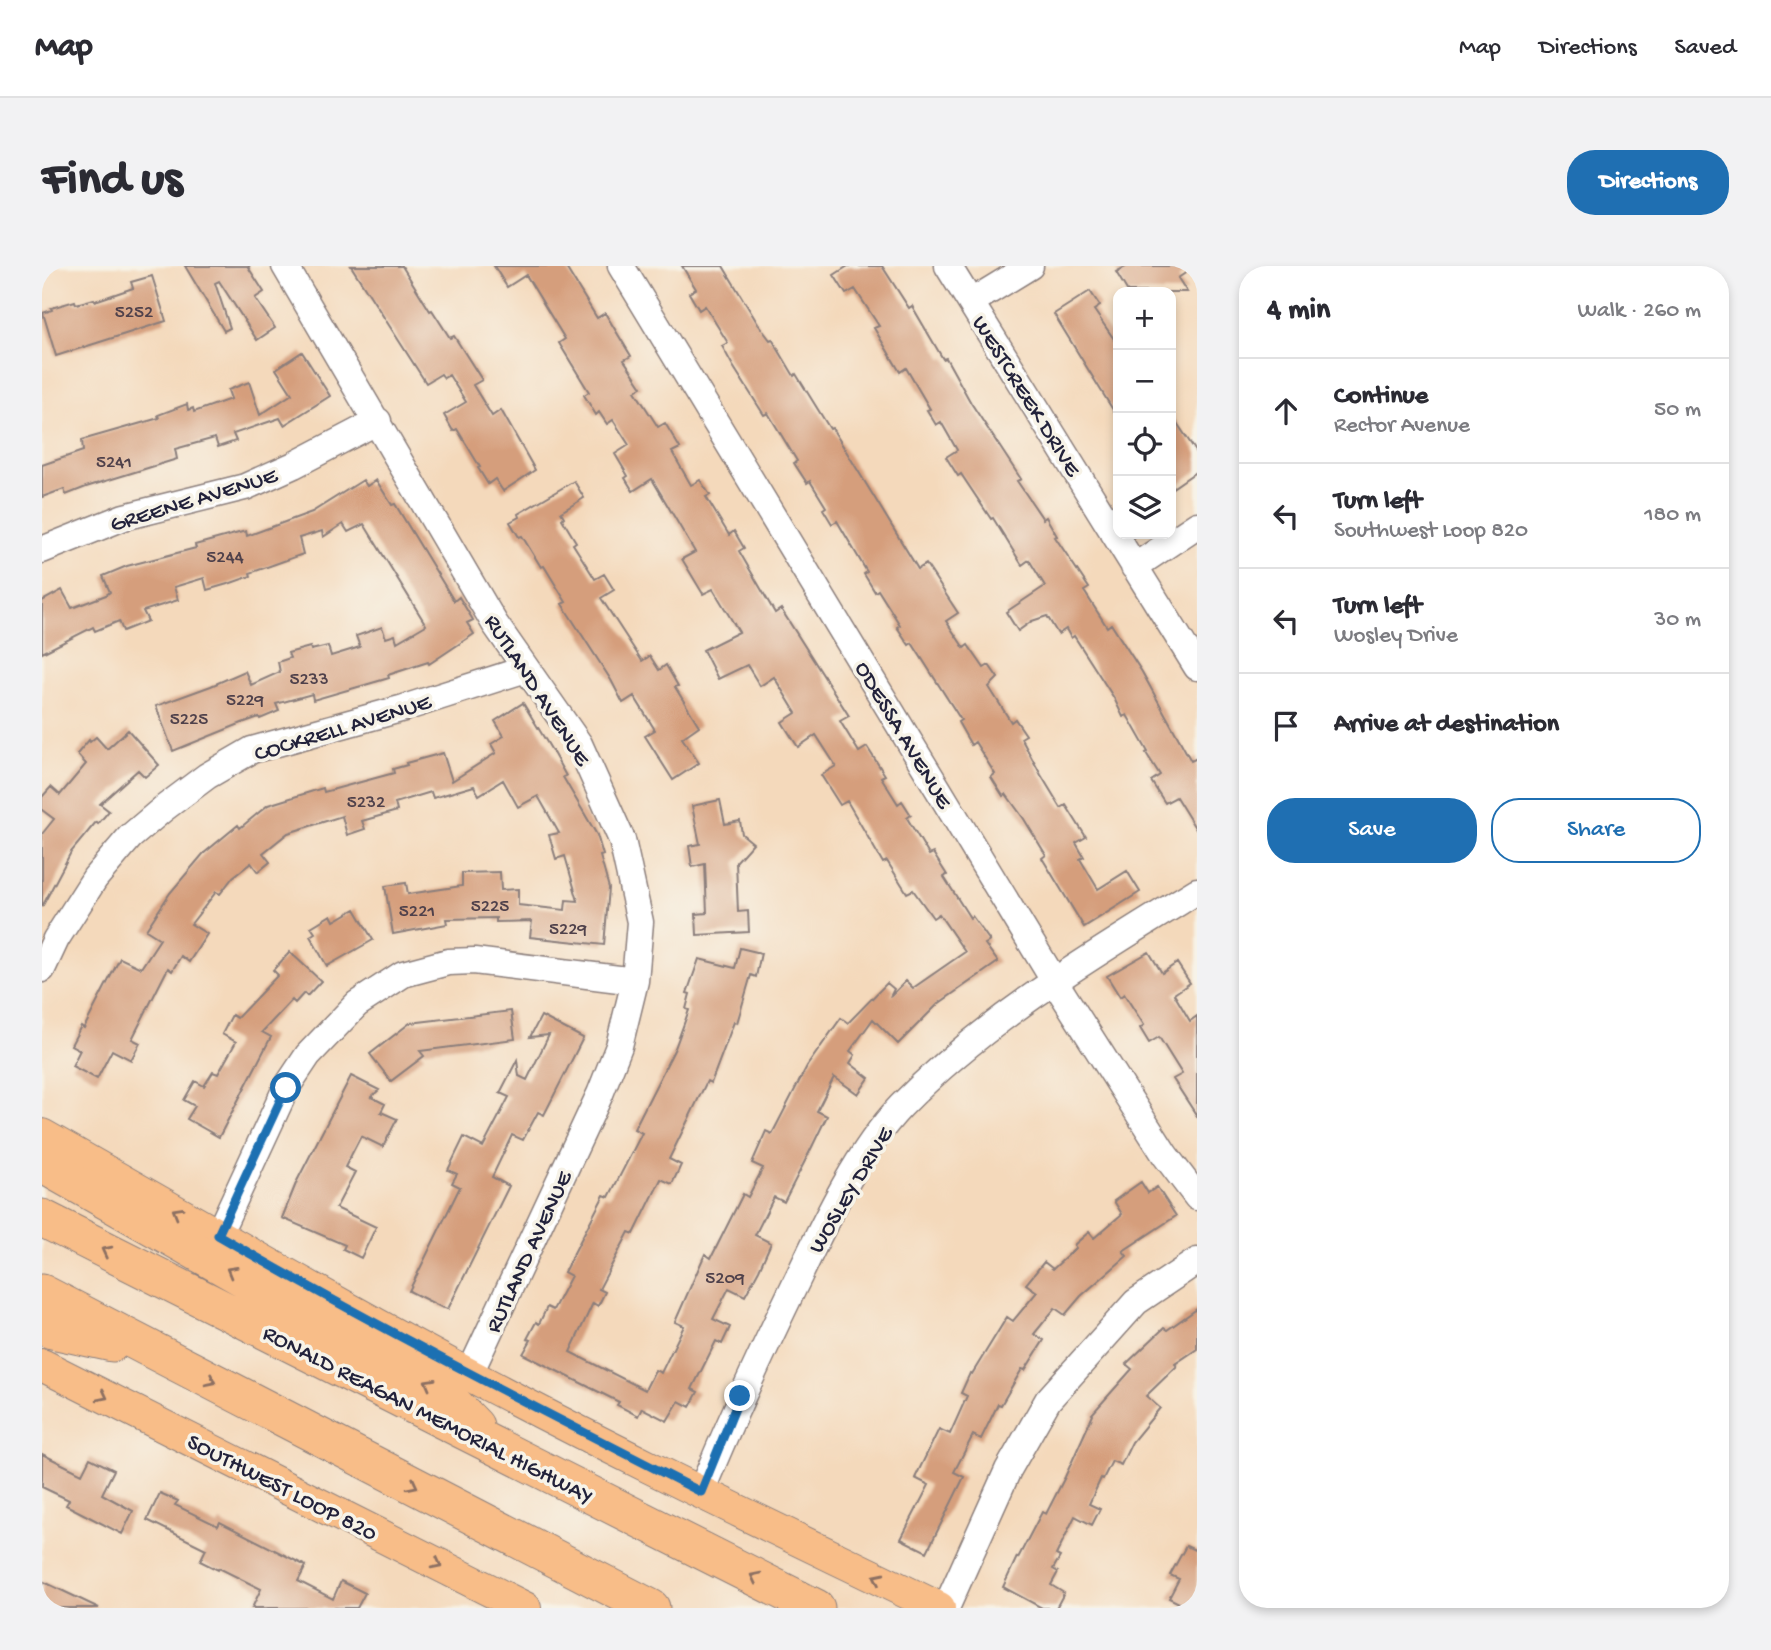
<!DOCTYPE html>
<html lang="en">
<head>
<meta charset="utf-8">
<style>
	body { margin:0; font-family:"Gochi Hand",sans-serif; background:#f2f2f3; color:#2b2b33 }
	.controls { position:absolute; right:21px; top:21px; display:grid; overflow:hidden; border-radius:14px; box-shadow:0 4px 10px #0003 }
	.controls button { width:63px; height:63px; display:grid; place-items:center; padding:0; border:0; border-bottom:2px solid #e1e1e2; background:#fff; color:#2b2b33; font:35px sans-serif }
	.stop { position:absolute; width:21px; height:21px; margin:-16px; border:5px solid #1f6fb2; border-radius:50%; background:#fff }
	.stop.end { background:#1f6fb2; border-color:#fff; box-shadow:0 2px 7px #0008 }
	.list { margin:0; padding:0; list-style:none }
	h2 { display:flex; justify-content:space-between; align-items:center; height:91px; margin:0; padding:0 28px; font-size:30px }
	h2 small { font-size:23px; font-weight:400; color:#7c7c81 }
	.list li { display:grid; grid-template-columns:46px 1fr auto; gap:21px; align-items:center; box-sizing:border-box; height:105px; padding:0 28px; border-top:2px solid #e1e1e2 }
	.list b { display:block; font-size:26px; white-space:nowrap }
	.list p { margin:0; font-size:23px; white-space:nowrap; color:#7c7c81 }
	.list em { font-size:23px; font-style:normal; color:#7c7c81 }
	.actions { display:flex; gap:14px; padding:21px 28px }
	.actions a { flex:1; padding:16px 0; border:2px solid #1f6fb2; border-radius:28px; text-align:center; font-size:24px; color:#1f6fb2 }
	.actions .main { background:#1f6fb2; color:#fff }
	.icon { flex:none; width:38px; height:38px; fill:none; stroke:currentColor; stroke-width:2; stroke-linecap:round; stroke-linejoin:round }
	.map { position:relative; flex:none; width:1155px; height:1342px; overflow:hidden; border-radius:28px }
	header { display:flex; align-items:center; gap:42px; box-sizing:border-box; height:98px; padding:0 35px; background:#fff; border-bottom:2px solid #e1e1e2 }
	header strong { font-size:33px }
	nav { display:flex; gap:38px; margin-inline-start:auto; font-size:24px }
	.intro { display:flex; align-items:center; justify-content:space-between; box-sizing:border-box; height:168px; padding:0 42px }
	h1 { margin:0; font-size:49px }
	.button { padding:18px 32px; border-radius:28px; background:#1f6fb2; color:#fff; font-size:24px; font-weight:700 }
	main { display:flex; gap:42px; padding:0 42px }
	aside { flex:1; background:#fff; border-radius:28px; box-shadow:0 4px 10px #0003 }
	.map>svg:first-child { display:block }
	.building { fill:#d59e7b }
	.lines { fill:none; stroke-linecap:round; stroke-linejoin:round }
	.minor-casing { stroke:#8b7e7b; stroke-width:29 }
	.major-casing { stroke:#8b7e7b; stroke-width:34 }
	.highway-casing { stroke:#8b7e7b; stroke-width:39 }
	.minor { stroke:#fff; stroke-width:26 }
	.major { stroke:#f8bd88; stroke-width:32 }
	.highway { stroke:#f8bd88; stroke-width:37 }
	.oneway { stroke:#8d7062 }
	.route { stroke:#1f6fb2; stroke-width:9 }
	.labels { text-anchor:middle; stroke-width:7; stroke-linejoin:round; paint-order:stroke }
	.number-label { font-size:19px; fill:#4f414b }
	.street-label { font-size:23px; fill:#22223b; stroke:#f7f3e8 }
</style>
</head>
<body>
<header>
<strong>Map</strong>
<nav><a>Map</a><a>Directions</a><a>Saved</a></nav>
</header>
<div class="intro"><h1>Find us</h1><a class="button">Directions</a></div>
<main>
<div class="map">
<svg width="1155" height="1342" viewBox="0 0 1155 1342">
	<rect width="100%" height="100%" fill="#f7f3e8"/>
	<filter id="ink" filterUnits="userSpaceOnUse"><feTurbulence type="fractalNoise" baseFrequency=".0143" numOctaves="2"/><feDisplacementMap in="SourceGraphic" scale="14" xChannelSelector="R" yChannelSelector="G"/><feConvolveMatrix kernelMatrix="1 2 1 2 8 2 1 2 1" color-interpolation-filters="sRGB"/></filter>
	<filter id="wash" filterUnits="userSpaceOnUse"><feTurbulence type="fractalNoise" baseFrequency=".00686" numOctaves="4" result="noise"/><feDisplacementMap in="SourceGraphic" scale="28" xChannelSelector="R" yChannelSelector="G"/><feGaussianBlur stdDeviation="1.57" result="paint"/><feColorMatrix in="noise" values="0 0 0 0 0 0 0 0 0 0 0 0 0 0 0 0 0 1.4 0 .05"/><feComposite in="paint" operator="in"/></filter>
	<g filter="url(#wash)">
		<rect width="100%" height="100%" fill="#f4d9bb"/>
		<g id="blocks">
			<!-- building -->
			<path class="building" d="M 143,0 L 208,0 L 206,1 L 222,26 L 213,32 L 233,62 L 215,74 L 177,15 L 173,17 L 188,62 L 182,65 Z
				M 309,0 L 360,0 L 388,45 L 390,44 L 408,72 L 412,70 L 440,114 L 431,119 L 450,150 L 459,144 L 493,204 L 461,225 L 453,213 L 446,218 L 436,202 L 438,201 L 415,163 L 411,165 L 402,149 L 424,136 L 407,109 L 402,112 L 399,108 L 384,117 Z
				M 452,0 L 523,0 L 555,52 L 563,47 L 589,90 L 582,94 L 600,121 L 593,125 L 616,161 L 623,157 L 638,182 L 630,186 L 649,219 L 658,214 L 668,229 L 664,231 L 687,269 L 692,265 L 702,282 L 697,285 L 733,347 L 739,343 L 807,450 L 798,455 L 817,486 L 825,481 L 843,509 L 839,511 L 856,538 L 860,535 L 869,549 L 865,552 L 887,589 L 891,587 L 905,609 L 902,611 L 928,652 L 930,650 L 948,675 L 943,678 L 956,696 L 896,738 L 856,778 L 831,753 L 808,785 L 813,789 L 808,797 L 827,812 L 816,828 L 792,811 L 775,845 L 785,850 L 767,887 L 742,936 L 732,931 L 713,969 L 729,977 L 717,1004 L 703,1030 L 687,1022 L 671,1053 L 688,1061 L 680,1078 L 674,1075 L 650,1123 L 656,1126 L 648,1141 L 637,1135 L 625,1155 L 600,1142 L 596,1150 L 575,1139 L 577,1136 L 481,1088 L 489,1074 L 485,1073 L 494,1056 L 497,1058 L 505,1041 L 511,1044 L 529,1010 L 522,1006 L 562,929 L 567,931 L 600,867 L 592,863 L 633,782 L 647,744 L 644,743 L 648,728 L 645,727 L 657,693 L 693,702 L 698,682 L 719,687 L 714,711 L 709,709 L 695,757 L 692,756 L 669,817 L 665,815 L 627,893 L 639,899 L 630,918 L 619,913 L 592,968 L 587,966 L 557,1023 L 563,1026 L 556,1040 L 551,1037 L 528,1086 L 603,1124 L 613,1104 L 619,1107 L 642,1060 L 633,1056 L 663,988 L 669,992 L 701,928 L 706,931 L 721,902 L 710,897 L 724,865 L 730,868 L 765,800 L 799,752 L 806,757 L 845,717 L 852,723 L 848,731 L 864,715 L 871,722 L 923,686 L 897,648 L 891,652 L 871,624 L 865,627 L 845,595 L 841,597 L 805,535 L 798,539 L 779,509 L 794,500 L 774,469 L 756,481 L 740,456 L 754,447 L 732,411 L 718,420 L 705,399 L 676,413 L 661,384 L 697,366 L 671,323 L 661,328 L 640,293 L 653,286 L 610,213 L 591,225 L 583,212 L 586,210 L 573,188 L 587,179 L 571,154 L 565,158 L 557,146 L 554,149 L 542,129 L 547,126 L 517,77 L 523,73 L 484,9 L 465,21 Z
				M 640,0 L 681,0 L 716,58 L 728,74 L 730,73 L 752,110 L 754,108 L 788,163 L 790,162 L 876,303 L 884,298 L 916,347 L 904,355 L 922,382 L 926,379 L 942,402 L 947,399 L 956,412 L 947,421 L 969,456 L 973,453 L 984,469 L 979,472 L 999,509 L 1019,542 L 1024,539 L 1044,571 L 1034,577 L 1042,591 L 1038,593 L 1056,623 L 1085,605 L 1098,626 L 1042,661 L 1000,592 L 1004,589 L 982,553 L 964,528 L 961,530 L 949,511 L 953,508 L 933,476 L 929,479 L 916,456 L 919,454 L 870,377 L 867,379 L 855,361 L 858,359 L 836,324 L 833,326 L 822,308 L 825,306 L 795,255 L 790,258 L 781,243 L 784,241 L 768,215 L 765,217 L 752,197 L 755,195 L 726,147 L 722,149 L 691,100 L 680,80 L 686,77 L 663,40 L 657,44 L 647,27 L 654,23 Z
				M 806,0 L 840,0 L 867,42 L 870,40 L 901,93 L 904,92 L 929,137 L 979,213 L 975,215 L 1001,253 L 1004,251 L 1015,270 L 1013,271 L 1047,322 L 1042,325 L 1065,361 L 1069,358 L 1100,406 L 1149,495 L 1155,492 L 1155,565 L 1134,531 L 1123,537 L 1109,515 L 1118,509 L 1104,487 L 1106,486 L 1085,449 L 1081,451 L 1072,432 L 1032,370 L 1029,372 L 1024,363 L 1016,368 L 1005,350 L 990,355 L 976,365 L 964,346 L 1003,320 L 987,294 L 980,299 L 951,252 L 949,253 L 919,208 L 916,210 L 904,191 L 915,184 L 899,156 L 894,159 L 885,144 L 888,143 L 864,102 L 858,106 L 832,62 L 837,60 L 813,23 L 804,28 L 792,9 Z
				M 1085,0 L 1154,0 L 1136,12 L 1145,26 L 1086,26 L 1074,6 Z
				M 110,10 L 124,55 L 14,90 L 1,47 L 10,44 L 9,42 L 33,35 L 34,38 L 52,33 L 53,35 L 91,22 L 89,16 Z
				M 1048,25 L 1058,40 L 1052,44 L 1076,79 L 1076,152 L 1012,48 Z
				M 260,86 L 288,130 L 242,159 L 238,152 L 191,168 L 194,175 L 176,181 L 173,172 L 133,183 L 135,193 L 44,221 L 24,229 L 22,223 L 0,231 L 0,199 L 41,185 L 40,174 L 117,152 L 116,149 L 145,138 L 146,144 L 151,142 L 152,146 L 189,133 L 186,124 L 207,116 L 218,149 L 250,128 L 234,103 Z
				M 1129,148 L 1155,187 L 1155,205 L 1129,223 Z
				M 321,214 L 325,220 L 334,214 L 350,239 L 353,238 L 412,335 L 417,331 L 431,354 L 425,357 L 432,368 L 387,398 L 386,396 L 346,409 L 347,412 L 271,434 L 270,428 L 234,438 L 237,445 L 218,453 L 217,451 L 200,457 L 131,485 L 114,440 L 169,420 L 203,405 L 209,419 L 238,406 L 236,396 L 248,392 L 246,387 L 268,381 L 269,384 L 286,380 L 289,390 L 318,381 L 314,370 L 340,361 L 344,372 L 353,369 L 355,376 L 384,359 L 322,258 L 306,266 L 301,258 L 281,271 L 280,265 L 257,272 L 261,288 L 208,307 L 209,310 L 189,317 L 165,324 L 162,312 L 132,321 L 136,334 L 101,345 L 106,355 L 81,365 L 77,355 L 53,365 L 51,361 L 0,387 L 0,335 L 20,324 L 30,342 L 64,329 L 68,326 L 61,310 L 85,300 L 154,282 L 153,279 L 204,265 L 205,270 L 270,246 Z
				M 532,215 L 542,232 L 519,246 L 522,251 L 520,253 L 534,276 L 531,278 L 553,313 L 562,308 L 572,324 L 559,332 L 600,395 L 608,390 L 617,404 L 624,399 L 636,420 L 633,421 L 657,460 L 640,472 L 657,497 L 631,514 L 603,470 L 613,464 L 592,430 L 581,437 L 569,414 L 520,338 L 524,336 L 502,300 L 499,301 L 480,270 L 477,271 L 468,256 L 477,251 L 476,248 Z
				M 481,437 L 509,483 L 524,510 L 521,511 L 555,569 L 561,589 L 558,590 L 567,622 L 562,679 L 488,671 L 490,655 L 454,656 L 454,652 L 404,653 L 405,658 L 351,668 L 343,620 L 364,617 L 366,628 L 420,620 L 420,607 L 458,606 L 459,624 L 476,623 L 476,639 L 523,644 L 524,634 L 536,635 L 523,590 L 514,593 L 507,569 L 517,567 L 496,530 L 476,541 L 461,514 L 437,529 L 432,520 L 391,532 L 389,526 L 353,537 L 355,545 L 320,555 L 323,563 L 305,569 L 300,550 L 246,567 L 221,587 L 228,596 L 216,606 L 209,597 L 191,611 L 178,628 L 174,626 L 149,658 L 165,668 L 147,696 L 139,690 L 130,705 L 126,702 L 90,773 L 98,777 L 89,794 L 70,784 L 55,813 L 30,800 L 38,784 L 29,779 L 39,760 L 42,762 L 78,692 L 99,702 L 118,673 L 104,664 L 128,627 L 161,588 L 196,559 L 198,562 L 226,539 L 281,522 L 282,526 L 352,507 L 351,503 L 365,499 L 364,497 L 401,487 L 410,515 L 454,487 L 449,478 L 462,470 L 453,455 Z
				M 86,464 L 117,499 L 103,511 L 96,504 L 58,538 L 67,545 L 56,558 L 54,556 L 29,586 L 0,641 L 0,568 L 12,553 L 0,544 L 0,531 L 9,521 L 18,529 L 44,498 L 35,488 L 47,474 L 48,476 L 54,471 L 65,483 Z
				M 678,534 L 683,558 L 698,555 L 700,568 L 711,577 L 694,596 L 696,646 L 706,645 L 707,666 L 655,669 L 654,648 L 665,647 L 663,598 L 650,601 L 647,580 L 658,578 L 650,540 Z
				M 313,643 L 331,674 L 285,700 L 268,670 L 273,667 L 269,661 L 289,649 L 292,655 Z
				M 248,686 L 279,715 L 265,730 L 262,727 L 253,737 L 250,734 L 220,766 L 229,771 L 177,871 L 145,853 L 153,840 L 142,834 L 153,815 L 162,820 L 171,806 L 176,808 L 194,776 L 180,768 L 190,749 L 195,752 L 236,709 L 231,704 Z
				M 1107,686 L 1120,707 L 1135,697 L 1148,717 L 1132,728 L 1148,755 L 1155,750 L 1155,850 L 1131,813 L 1140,808 L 1117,771 L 1107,777 L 1098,762 L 1102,759 L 1082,728 L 1078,731 L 1065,710 Z
				M 469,745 L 473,773 L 378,785 L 382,790 L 349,815 L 328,788 L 368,757 Z
				M 499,750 L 541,772 L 502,849 L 496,846 L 481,874 L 470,869 L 450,911 L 467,920 L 406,1043 L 399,1041 L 367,1025 L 418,921 L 410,917 L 415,908 L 406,904 L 422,871 L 441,881 L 467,831 L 458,827 L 475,794 L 477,810 L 485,814 L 507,769 L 488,771 Z
				M 309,810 L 337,824 L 329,831 L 343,838 L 339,846 L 355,853 L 341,881 L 319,870 L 303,901 L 313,906 L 294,942 L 334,961 L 319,992 L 301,983 L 303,979 L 240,952 L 255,915 Z
				M 1099,916 L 1106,927 L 1115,921 L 1134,950 L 1081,985 L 1085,990 L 1039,1030 L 1023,1049 L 1013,1042 L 992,1068 L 1002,1074 L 983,1104 L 980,1103 L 959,1139 L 956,1138 L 939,1173 L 931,1169 L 912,1206 L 922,1211 L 885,1286 L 859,1273 L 887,1219 L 873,1212 L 897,1163 L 908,1168 L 925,1130 L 919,1127 L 928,1107 L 930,1108 L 965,1051 L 971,1055 L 995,1026 L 984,1018 L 1002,996 L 1011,1003 L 1034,982 L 1032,979 L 1047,966 L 1052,972 L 1080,948 L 1072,935 Z
				M 1155,1043 L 1155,1083 L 1133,1098 L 1135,1100 L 1104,1130 L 1118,1142 L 1090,1176 L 1079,1199 L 1070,1195 L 1061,1213 L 1059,1212 L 1047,1238 L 1058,1243 L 1050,1259 L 1033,1250 L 1014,1289 L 1018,1291 L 1011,1303 L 1016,1306 L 1009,1319 L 1022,1327 L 1014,1342 L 1000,1342 L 961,1321 L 975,1291 L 976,1292 L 1000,1246 L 1004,1248 L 1023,1211 L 1051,1149 L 1050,1148 L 1090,1103 L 1084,1098 L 1122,1062 L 1125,1064 Z
				M 0,1188 L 40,1208 L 48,1192 L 72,1204 L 60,1228 L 91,1245 L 80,1268 L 24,1239 L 27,1234 L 0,1221 Z
				M 118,1227 L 136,1235 L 133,1239 L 176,1260 L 178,1256 L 264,1300 L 256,1315 L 291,1333 L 299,1315 L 323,1327 L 315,1342 L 210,1342 L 219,1323 L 177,1302 L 176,1304 L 158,1295 L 164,1283 L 105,1254 Z
				M 1144,1280 L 1155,1285 L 1155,1342 L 1147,1342 L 1127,1332 L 1137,1313 L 1128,1309 Z
				M 0,1315 L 57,1342 L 0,1342 Z"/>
		</g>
	</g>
	<g filter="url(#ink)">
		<use href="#blocks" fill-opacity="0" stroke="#8b7e7b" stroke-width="2"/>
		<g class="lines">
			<defs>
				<path id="minor" d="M 243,0 L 453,358 L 537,478 L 580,574 L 598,656 L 593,715 L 577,780 L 558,828 L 427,1109
					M 579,0 L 1013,716 L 1123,889 L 1155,931
					M 906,0 L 1155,401
					M 929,36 L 988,0
					M 0,284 L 82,251 L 203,221 L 252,199 L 336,155
					M 1092,301 L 1155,259
					M 0,703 L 14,673 L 53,612 L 88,571 L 121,543 L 165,510 L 210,484 L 362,442 L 484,403
					M 176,969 L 244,822 L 266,789 L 315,738 L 361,708 L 406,696 L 432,695 L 593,715
					M 659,1226 C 689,1152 723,1080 758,1008 C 784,953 817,884 859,840 C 945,752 1051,689 1155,625
					M 904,1342 L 966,1204 L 1006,1134 L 1094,1036 L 1155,995"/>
				<path id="major" d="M 0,869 C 141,949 281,1031 424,1107 C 579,1190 739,1265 897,1342
					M 0,1099 L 483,1342"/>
				<path id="highway" d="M 0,898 L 397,1123 L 433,1160
					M 0,952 L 774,1342
					M 0,1027 L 609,1342
					M 0,1060 L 10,1064 L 70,1077"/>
			</defs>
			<!-- minor casing -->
			<use href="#minor" class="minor-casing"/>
			<!-- major casing -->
			<use href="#major" class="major-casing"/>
			<!-- highway casing -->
			<use href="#highway" class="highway-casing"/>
			<!-- minor -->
			<use href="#minor" class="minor"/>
			<!-- major -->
			<use href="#major" class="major"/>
			<!-- highway -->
			<use href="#highway" class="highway"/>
		</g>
		<!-- one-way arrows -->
		<defs><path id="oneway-chevron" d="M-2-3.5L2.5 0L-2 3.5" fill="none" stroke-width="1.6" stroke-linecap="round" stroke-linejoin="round" transform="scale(1.75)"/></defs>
		<g class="oneway">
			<use href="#oneway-chevron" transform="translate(135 946) rotate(-150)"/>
			<use href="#oneway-chevron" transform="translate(64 985) rotate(-153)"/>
			<use href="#oneway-chevron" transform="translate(189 1005) rotate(-150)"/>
			<use href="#oneway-chevron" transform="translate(169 1115) rotate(27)"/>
			<use href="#oneway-chevron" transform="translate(387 1117) rotate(-151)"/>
			<use href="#oneway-chevron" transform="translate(61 1130) rotate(27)"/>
			<use href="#oneway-chevron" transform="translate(371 1219) rotate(27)"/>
			<use href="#oneway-chevron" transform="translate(395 1298) rotate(27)"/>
			<use href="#oneway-chevron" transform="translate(713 1311) rotate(-153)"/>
			<use href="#oneway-chevron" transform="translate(836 1312) rotate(-154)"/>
		</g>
	</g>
	<g class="lines" filter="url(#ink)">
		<!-- route -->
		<path class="route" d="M 244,822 L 176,969 C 334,1061 496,1143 659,1226 L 698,1130"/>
	</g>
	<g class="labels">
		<!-- number labels -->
		<g class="number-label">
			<text x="92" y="51">5252</text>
			<text x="72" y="201">5241</text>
			<text x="183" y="296">5244</text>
			<text x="267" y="418">5233</text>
			<text x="203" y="439">5229</text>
			<text x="147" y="458">5225</text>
			<text x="324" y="541">5232</text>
			<text x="448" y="645">5225</text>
			<text x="375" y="650">5221</text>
			<text x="526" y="668">5229</text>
			<text x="683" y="1017">5209</text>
		</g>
		<!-- street labels -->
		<g class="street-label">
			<text transform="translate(986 129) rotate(58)" y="8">WESTCREEK DRIVE</text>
			<text transform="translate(151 232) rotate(-17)" y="8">GREENE AVENUE</text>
			<text transform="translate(497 423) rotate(57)" y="8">RUTLAND AVENUE</text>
			<text transform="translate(300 460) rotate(-17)" y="8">COCKRELL AVENUE</text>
			<text transform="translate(863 468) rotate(59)" y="8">ODESSA AVENUE</text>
			<text transform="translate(807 923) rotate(-59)" y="8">WOSLEY DRIVE</text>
			<text transform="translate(485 985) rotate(-65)" y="8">RUTLAND AVENUE</text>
			<text transform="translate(387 1147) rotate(27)" y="8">RONALD REAGAN MEMORIAL HIGHWAY</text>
			<text transform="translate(241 1220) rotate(27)" y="8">SOUTHWEST LOOP 820</text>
		</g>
	</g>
</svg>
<div class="controls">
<button>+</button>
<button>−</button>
<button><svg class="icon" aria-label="locate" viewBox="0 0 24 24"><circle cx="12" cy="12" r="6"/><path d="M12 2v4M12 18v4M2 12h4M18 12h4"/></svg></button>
<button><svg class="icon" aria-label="layers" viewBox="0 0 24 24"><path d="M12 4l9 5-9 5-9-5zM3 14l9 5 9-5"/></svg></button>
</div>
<div class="stop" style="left:244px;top:822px"></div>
<div class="stop end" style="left:698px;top:1130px"></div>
</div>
<aside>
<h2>4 min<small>Walk · 260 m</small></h2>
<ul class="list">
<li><svg class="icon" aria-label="ahead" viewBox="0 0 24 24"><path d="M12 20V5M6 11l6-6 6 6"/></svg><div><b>Continue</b><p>Rector Avenue</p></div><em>50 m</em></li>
<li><svg class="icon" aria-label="left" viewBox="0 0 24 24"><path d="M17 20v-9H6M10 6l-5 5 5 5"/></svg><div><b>Turn left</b><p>Southwest Loop 820</p></div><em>180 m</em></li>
<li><svg class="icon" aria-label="left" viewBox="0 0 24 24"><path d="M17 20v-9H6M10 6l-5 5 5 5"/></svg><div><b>Turn left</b><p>Wosley Drive</p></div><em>30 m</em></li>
<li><svg class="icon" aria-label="arrive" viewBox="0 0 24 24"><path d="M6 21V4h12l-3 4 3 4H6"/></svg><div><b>Arrive at destination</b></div></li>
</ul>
<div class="actions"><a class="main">Save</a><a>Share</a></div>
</aside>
</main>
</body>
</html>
